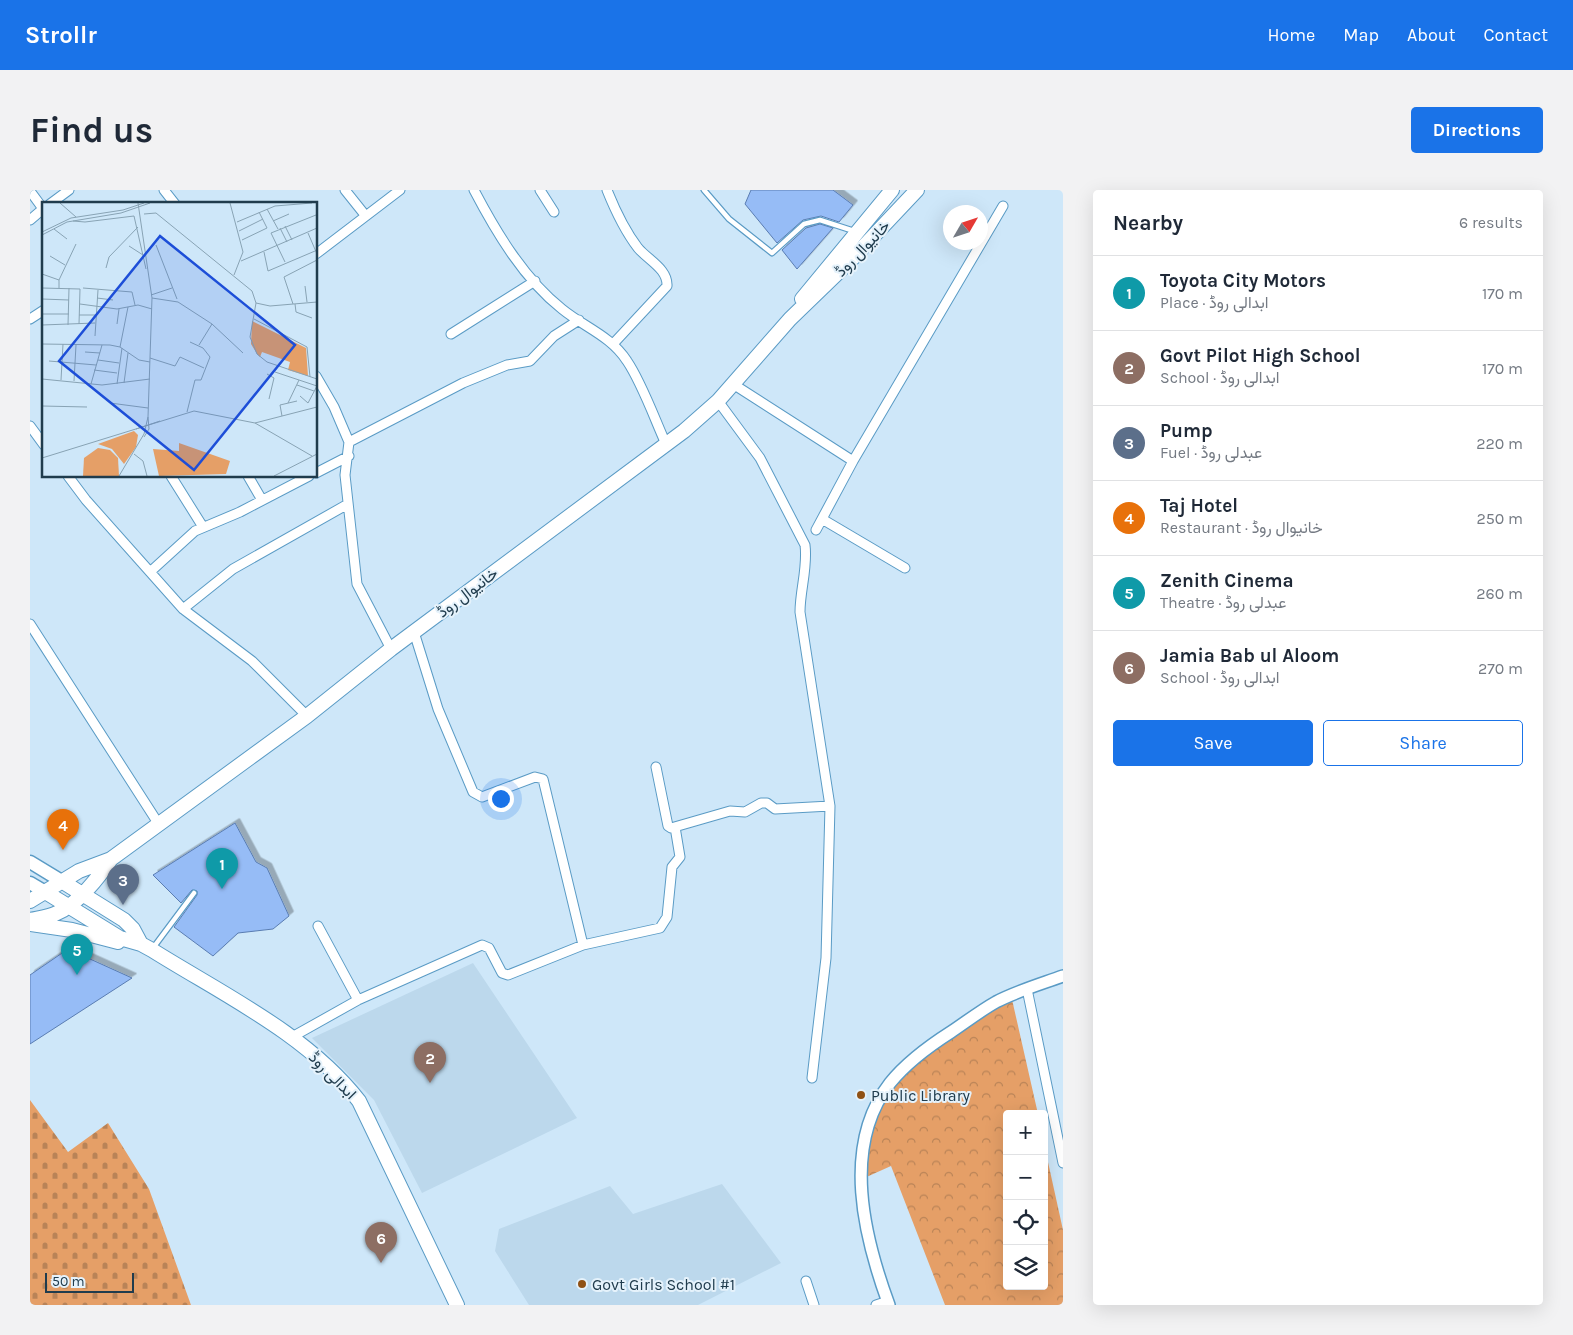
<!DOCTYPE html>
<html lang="en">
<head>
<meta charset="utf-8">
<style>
	body { margin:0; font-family:Karla,Vazirmatn,sans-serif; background:#f2f2f3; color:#1f2937 }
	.controls { position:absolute; right:15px; bottom:15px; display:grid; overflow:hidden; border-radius:5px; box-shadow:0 5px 20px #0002 }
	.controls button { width:45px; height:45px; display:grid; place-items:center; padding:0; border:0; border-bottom:1px solid #e0e1e3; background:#fff; color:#1f2937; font:25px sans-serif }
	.compass { position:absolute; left:913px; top:15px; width:45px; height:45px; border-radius:50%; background:#fff; box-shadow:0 5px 20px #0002; rotate:51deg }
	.scale { position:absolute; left:15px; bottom:12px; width:89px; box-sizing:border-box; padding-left:5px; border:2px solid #203c4d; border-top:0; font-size:14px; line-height:18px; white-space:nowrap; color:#203c4d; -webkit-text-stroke:4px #e5f2fb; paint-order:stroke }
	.you { position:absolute; left:470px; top:608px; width:18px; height:18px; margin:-12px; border:4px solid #fff; border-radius:50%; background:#1a73e8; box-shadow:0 0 0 8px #1a73e833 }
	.badge { display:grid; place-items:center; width:32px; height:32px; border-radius:50%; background:#1a73e8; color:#fff; font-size:16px; font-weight:700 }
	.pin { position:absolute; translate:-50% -41px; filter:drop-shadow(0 1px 2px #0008) }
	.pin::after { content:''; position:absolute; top:26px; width:18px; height:15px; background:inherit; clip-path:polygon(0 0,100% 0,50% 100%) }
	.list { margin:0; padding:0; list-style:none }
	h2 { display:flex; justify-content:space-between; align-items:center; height:65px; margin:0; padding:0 20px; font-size:21px }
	h2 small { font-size:16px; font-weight:400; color:#747a83 }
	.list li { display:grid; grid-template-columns:32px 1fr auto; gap:15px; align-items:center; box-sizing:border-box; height:75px; padding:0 20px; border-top:1px solid #e0e1e3 }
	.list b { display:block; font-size:19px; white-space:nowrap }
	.list p { margin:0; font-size:16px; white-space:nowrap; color:#747a83 }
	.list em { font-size:16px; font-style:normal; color:#747a83 }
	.actions { display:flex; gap:10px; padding:15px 20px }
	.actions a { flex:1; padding:11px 0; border:1px solid #1a73e8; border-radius:5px; text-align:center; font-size:18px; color:#1a73e8 }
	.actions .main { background:#1a73e8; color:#fff }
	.icon { flex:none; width:28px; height:28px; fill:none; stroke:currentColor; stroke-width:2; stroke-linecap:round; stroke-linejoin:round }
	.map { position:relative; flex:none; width:1033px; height:1115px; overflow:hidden; border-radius:5px }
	header { display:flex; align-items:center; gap:30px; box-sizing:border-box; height:70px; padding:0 25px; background:#1a73e8; color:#fff }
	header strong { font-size:24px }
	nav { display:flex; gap:28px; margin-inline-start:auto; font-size:18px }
	.intro { display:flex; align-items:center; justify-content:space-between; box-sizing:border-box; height:120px; padding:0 30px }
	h1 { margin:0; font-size:35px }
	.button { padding:12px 22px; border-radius:5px; background:#1a73e8; color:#fff; font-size:18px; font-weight:700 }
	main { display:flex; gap:30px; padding:0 30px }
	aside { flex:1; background:#fff; border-radius:5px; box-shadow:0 5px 20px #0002 }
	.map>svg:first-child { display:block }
	.built { fill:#bcd8ec }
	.forest { fill:url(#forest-crowns) }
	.cemetery { fill:url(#cemetery-stones) }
	.building { fill:#96bcf6; stroke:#5a7db2; filter:url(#shadow) }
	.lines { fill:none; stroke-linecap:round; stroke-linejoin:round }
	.service-casing { stroke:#5a9bc5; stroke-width:7 }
	.minor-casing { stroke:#5a9bc5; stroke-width:11 }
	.tertiary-casing { stroke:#5a9bc5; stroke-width:14 }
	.secondary-casing { stroke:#5a9bc5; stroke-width:15 }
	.primary-casing { stroke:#5a9bc5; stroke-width:16 }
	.service { stroke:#fff; stroke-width:4.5 }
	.minor { stroke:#fff; stroke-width:9 }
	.tertiary { stroke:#fff; stroke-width:11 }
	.secondary { stroke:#fff; stroke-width:12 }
	.primary { stroke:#fff; stroke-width:14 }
	.poi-dot { fill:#8f5115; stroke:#e5f2fb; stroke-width:2 }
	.labels { text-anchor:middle; stroke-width:4; stroke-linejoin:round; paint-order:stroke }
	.street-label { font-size:16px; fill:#203c4d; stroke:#e5f2fb }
	.poi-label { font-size:16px; fill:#203c4d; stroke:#e5f2fb; text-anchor:start }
	.inset-road { fill:none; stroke:#88a3b4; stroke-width:1 }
	.view { fill:#1d4ed8; fill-opacity:0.15; stroke:#1d4ed8; stroke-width:2.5 }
	.inset-edge { fill:none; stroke:#203c4d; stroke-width:2.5 }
</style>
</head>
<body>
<header>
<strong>Strollr</strong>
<nav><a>Home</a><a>Map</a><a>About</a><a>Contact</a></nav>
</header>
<div class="intro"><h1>Find us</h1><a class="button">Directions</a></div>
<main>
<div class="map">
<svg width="1033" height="1115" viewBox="0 0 1033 1115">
	<defs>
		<pattern id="forest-crowns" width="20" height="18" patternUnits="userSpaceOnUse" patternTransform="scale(1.25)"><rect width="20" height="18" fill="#e59f67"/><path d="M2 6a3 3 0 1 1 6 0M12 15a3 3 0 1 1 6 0" fill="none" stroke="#b98357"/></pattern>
		<pattern id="cemetery-stones" width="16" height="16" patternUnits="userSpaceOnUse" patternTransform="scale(1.25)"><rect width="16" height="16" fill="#e59f67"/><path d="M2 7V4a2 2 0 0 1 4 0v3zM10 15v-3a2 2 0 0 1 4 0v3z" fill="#b98357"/></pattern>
		<filter id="shadow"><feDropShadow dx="4.5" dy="-4.5" stdDeviation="0" flood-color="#0004"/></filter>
	</defs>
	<rect width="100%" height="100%" fill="#cee7f9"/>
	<!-- built -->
	<path class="built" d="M 443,773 L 547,928 L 392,1003 L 344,910 L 282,848 Z
		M 692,994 L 751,1073 L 668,1115 L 499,1115 L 465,1061 L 469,1039 L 580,996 L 603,1024 Z"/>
	<!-- forest -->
	<path class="forest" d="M 981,805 L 1008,924 L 977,924 L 977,1096 L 1014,1096 L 1014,954 L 1033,1040 L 1033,1115 L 915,1115 L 861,976 L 832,989 L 832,960 L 851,908 L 892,861 Z"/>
	<!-- cemetery -->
	<path class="cemetery" d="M 0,910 L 38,962 L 78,933 L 119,999 L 161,1115 L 0,1115 Z"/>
	<!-- building -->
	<path class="building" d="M 721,0 L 803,0 L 823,15 L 809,32 L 791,26 L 773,30 L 747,53 L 715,14 Z
		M 790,34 L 803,38 L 767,79 L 752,60 L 776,38 Z
		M 205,633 L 226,672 L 237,678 L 259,726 L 243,739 L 208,743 L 183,766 L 144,737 L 167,705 L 167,701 L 162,700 L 151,713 L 123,685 Z
		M 38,759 L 102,788 L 0,854 L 0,785 Z"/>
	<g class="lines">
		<defs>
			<path id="service" d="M 674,0 L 699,29 L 742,63 L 774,34 L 790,30 L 824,41
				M 123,758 L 164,703"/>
			<path id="minor" d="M 134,0 L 145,14
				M 315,0 L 335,25
				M 444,0 C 466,42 494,89 532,119 C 554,137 581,146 597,171 C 612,193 625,230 636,254
				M 510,0 L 524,22
				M 577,0 C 585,20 595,41 608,58 C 618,70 638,79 637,96 L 583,154
				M 0,1 L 14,20
				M 20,14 L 39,0
				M 0,30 L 14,18
				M 286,64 L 370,0
				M 0,129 L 14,120
				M 421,144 L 505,91
				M 286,186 L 304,217 L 319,252 L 315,285 L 327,394 L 361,459
				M 703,194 L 823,271
				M 688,211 L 730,268 L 775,355 C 778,377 770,400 770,422 L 800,616 L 796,768 L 782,888
				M 0,236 L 14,255
				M 319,252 L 433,193 L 477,175 L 500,171 L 524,146 L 549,130
				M 286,283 L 319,266
				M 38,286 L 56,310 L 153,419 L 222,471 L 277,526
				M 141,286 L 173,337
				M 218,286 L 232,310
				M 792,329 L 875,378
				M 786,340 L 823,271 L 973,16
				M 120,382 L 165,341 L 210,322 L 279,286
				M 153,419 L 203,379 L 318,314
				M 0,434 L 128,633
				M 384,442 L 408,519 L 443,602 L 452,607 L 505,587 L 513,589 L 553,755
				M 626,577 L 638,636 L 641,638 L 700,621 L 715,622 L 731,613 L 737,613 L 745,619 L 800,616
				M 288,736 L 328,810
				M 997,799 L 1033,973
				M 262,847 L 328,810 L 452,755 L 459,758 L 472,783 L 478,785 L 553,755 L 630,738 L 637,727 L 642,677 L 650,667 L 645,637
				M 776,1091 L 784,1115
				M 846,1115 L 858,1111"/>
			<path id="tertiary" d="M 859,1115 C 834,1047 811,956 860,893 C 877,872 899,856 921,842 C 936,832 950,821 966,812 C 987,801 1011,794 1033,786"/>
			<path id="secondary" d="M 0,672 L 33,692
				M 0,693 L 17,703"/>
			<path id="primary" d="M 772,109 L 862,0
				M 33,692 L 94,730 L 103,739 L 111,754
				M 17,703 L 90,748 L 111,754 L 122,760 C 192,804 277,844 329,911 L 427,1115
				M 0,711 L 49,681 L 81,669
				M 0,730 C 9,728 19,727 27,723 C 47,715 69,687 81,669 L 277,526 L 361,459 L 654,241 L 688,211 L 760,129 L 820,71 L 887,0
				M 0,734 L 42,740 L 88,752"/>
		</defs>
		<!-- service casing -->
		<use href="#service" class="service-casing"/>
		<!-- minor casing -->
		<use href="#minor" class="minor-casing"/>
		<!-- tertiary casing -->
		<use href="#tertiary" class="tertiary-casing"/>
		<!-- secondary casing -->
		<use href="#secondary" class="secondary-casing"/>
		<!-- primary casing -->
		<use href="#primary" class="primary-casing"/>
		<!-- service -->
		<use href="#service" class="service"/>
		<!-- minor -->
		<use href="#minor" class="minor"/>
		<!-- tertiary -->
		<use href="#tertiary" class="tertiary"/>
		<!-- secondary -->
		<use href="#secondary" class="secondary"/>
		<!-- primary -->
		<use href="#primary" class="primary"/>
	</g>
	<!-- markers -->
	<g class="poi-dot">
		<circle cx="831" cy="905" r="5"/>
		<circle cx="552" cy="1094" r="5"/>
	</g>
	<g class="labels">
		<!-- street labels -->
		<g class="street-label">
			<text transform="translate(832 58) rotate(-46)" y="6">خانیوال روڈ</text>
			<text transform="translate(437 402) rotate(-37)" y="6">خانیوال روڈ</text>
			<text transform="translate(303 885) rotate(45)" y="6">ابدالی روڈ</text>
		</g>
		<!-- poi labels -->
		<g class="poi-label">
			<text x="841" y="911">Public Library</text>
			<text x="562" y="1100">Govt Girls School #1</text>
		</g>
	</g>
	<!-- overview -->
	<g transform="translate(12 12)">
		<rect width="275" height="275" fill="#cee7f9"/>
		<path d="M 210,119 L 264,146 L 266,174 L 246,168 L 248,160 L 220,150 L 218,155 L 215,152 L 209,142 ZM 92,229 L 96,233 L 94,245 L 82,262 L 70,247 L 56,242 Z" fill="#e59f67"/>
		<path d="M 137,241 L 188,259 L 184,272 L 117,274 L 111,247 L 137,249 Z" fill="#e59f67"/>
		<path d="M 56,246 L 68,248 L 76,256 L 77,274 L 41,274 L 42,256 Z" fill="#e59f67"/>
		<path class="inset-road" d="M 18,1 L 34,15M 188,1 L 201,50 L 192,73M 225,7 L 236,27M 102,12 L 114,11 L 210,89 L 214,101 L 208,135 L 215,152 L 225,160 L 275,177M 31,19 L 43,20 L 92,14 L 104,67M 231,19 L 247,12M 195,20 L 233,4 L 270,1M 243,24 L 250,38M 238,26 L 245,40M 12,27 L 25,37M 197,29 L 221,17M 0,30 L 29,16 L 81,8 L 102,1M 266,31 L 275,52M 0,33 L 25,20 L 79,11 L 108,1M 200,38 L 225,26 L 217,10M 114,43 L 135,97M 87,44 L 101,53M 222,50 L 226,69 L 273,49M 8,54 L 23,63M 199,59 L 275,26M 243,60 L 229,31 L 274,13M 64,66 L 67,55 L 96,25M 0,72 L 17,78M 263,84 L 265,100M 0,86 L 38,87 L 37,122M 17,86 L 17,78 L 34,42M 41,86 L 90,90 L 93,103M 109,93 L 130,86M 55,96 L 71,98M 110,96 L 136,100 L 170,122 L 201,151M 0,97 L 27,98M 214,101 L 228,104 L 275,100M 38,102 L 75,107 L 96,103 L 110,107M 251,102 L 242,75 L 275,58M 253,102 L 254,110 L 270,116M 0,112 L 27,112M 37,113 L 53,113M 212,117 L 265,145 L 268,175M 75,122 L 77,107M 0,123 L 53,121M 26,123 L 27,86M 53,134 L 56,88M 0,142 L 68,143 L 78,145 L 97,158 L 108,160M 157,143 L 170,122M 78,145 L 86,105M 43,150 L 58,151M 108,156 L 133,164 L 138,155 L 162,166M 56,158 L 77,161M 7,159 L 54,163M 52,168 L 75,171M 233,170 L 275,184M 225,172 L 232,176 L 227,197M 0,177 L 60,183 L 108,177M 19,178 L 21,142M 32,179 L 34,143M 82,181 L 86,151M 49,182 L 60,143M 75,182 L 80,146M 255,183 L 272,189M 258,194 L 266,201 L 275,184M 68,201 L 106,206M 246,201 L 257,178M 0,204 L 45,205M 145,210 L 153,178 L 159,178 L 168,155 L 161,146 L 148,140M 240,214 L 238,203 L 255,199M 213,221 L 270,254M 94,227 L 118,219M 102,235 L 107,227 L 106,215M 92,252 L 101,259 L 105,274M 0,256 L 152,209 L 213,221 L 275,205M 77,274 L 102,232 L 106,215 L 110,96 L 96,1M 232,274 L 275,252"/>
		<path class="view" d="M 118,34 L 253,143 L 152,268 L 17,159 Z"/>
		<rect width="275" height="275" class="inset-edge"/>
	</g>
</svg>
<div class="controls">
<button>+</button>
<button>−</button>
<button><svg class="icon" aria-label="locate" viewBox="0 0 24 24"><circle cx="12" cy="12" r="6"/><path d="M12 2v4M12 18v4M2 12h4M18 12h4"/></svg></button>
<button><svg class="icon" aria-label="layers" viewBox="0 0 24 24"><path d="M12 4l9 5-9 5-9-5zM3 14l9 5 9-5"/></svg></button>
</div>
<svg class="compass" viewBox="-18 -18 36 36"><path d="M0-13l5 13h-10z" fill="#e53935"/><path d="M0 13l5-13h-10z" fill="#747a83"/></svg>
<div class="scale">50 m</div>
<div class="you"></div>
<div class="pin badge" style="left:192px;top:699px;background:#0f9aa8">1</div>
<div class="pin badge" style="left:400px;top:893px;background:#8d6e63">2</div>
<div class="pin badge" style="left:93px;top:715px;background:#5c6f8a">3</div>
<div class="pin badge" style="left:33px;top:660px;background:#e8710a">4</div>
<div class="pin badge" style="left:47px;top:785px;background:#0f9aa8">5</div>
<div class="pin badge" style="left:351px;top:1073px;background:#8d6e63">6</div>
</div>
<aside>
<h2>Nearby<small>6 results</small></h2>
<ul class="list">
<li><span class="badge" style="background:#0f9aa8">1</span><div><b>Toyota City Motors</b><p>Place · ابدالی روڈ</p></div><em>170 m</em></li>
<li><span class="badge" style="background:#8d6e63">2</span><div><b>Govt Pilot High School</b><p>School · ابدالی روڈ</p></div><em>170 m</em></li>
<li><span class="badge" style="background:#5c6f8a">3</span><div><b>Pump</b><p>Fuel · عبدلی روڈ</p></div><em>220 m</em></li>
<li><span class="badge" style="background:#e8710a">4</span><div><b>Taj Hotel</b><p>Restaurant · خانیوال روڈ</p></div><em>250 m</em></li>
<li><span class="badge" style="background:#0f9aa8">5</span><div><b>Zenith Cinema</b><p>Theatre · عبدلی روڈ</p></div><em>260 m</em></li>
<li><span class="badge" style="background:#8d6e63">6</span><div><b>Jamia Bab ul Aloom</b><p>School · ابدالی روڈ</p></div><em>270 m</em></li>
</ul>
<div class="actions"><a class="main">Save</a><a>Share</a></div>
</aside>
</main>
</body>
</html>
